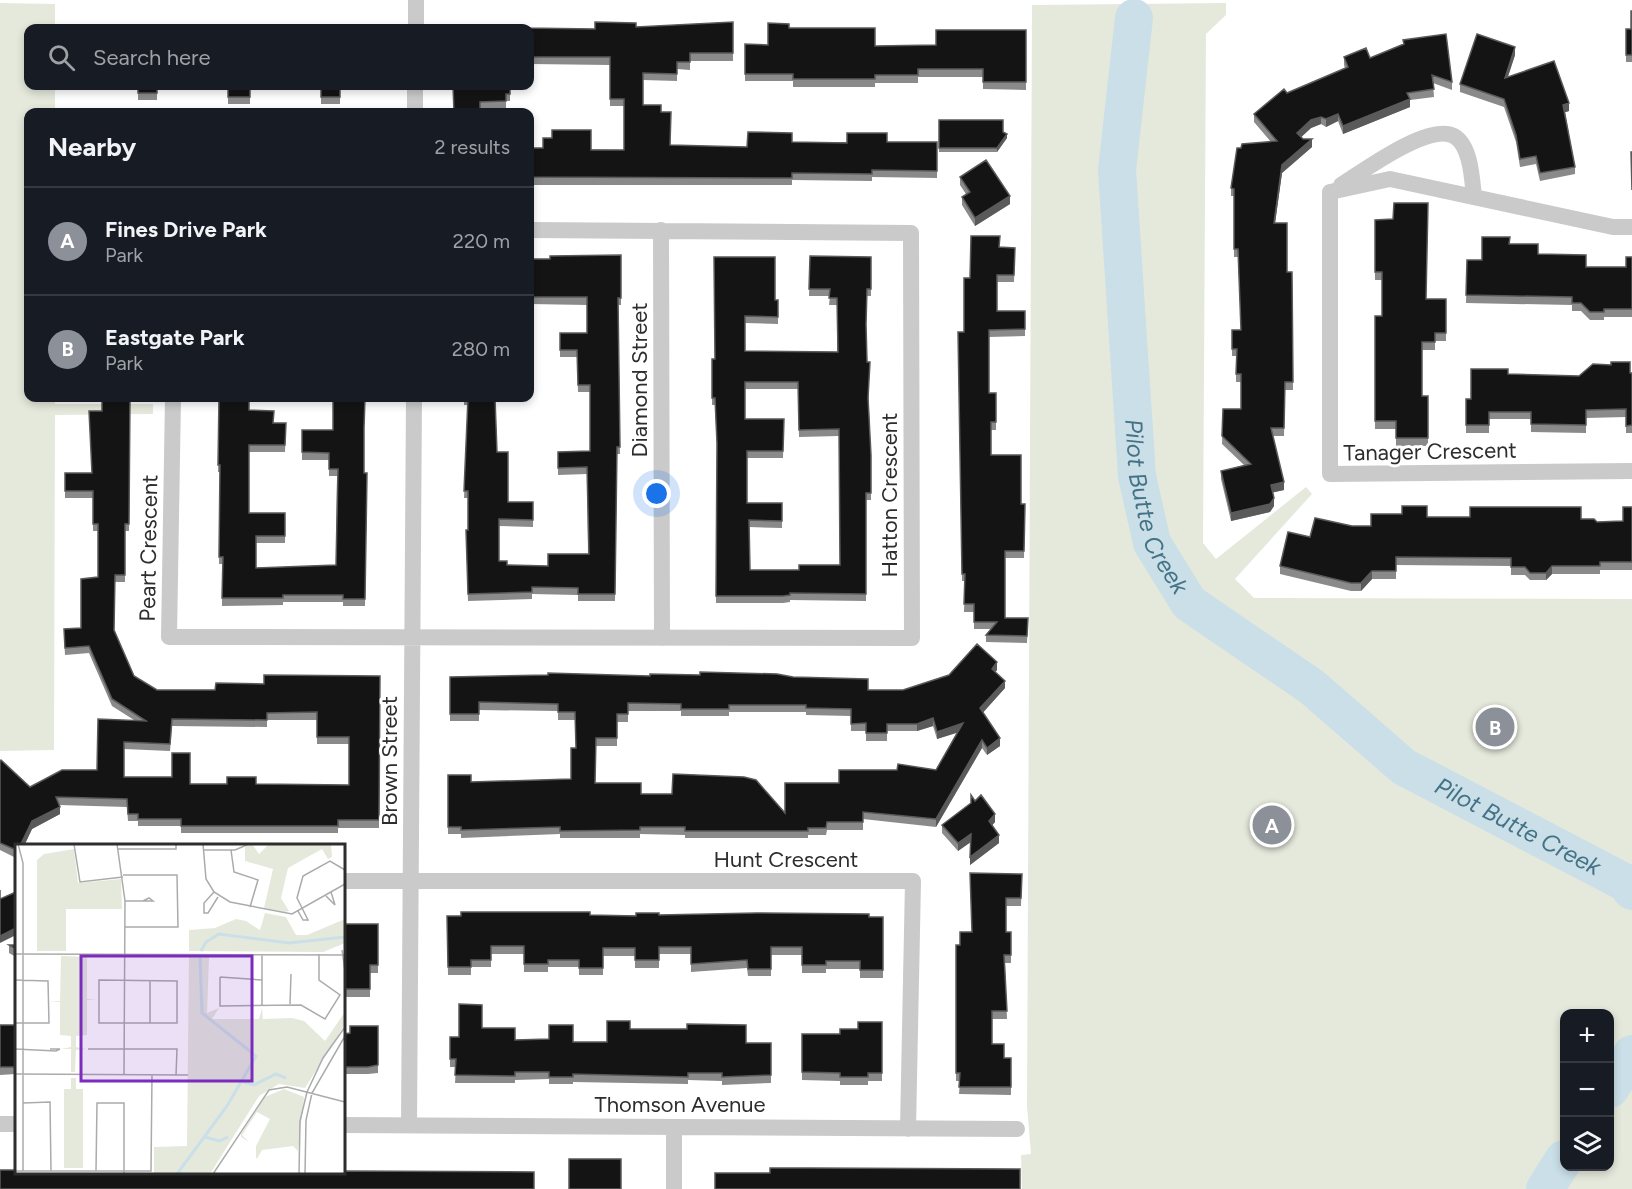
<!DOCTYPE html>
<html lang="en">
<head>
<meta charset="utf-8">
<style>
	body { margin:0; font-family:Figtree,sans-serif; background:#242831; color:#f1f3f6 }
	.controls { position:absolute; right:18px; bottom:18px; display:grid; overflow:hidden; border-radius:12px; box-shadow:0 3px 9px #0003 }
	.controls button { width:54px; height:54px; display:grid; place-items:center; padding:0; border:0; border-bottom:2px solid #363941; background:#171b24; color:#f1f3f6; font:30px sans-serif }
	.you { position:absolute; left:657px; top:494px; width:21px; height:21px; margin:-15px; border:4px solid #fff; border-radius:50%; background:#1a73e8; box-shadow:0 0 0 9px #1a73e833 }
	.badge { display:grid; place-items:center; width:39px; height:39px; border-radius:50%; background:#8c9099; color:#fff; font-size:20px; font-weight:700 }
	.pin { position:absolute; translate:-50% -50%; border:3px solid #fff; box-shadow:0 2px 6px #0006 }
	.list { margin:0; padding:0; list-style:none }
	h2 { display:flex; justify-content:space-between; align-items:center; height:78px; margin:0; padding:0 24px; font-size:26px }
	h2 small { font-size:20px; font-weight:400; color:#9ea1a6 }
	.list li { display:grid; grid-template-columns:39px 1fr auto; gap:18px; align-items:center; box-sizing:border-box; height:108px; padding:0 24px; border-top:2px solid #363941 }
	.list b { display:block; font-size:22px; white-space:nowrap }
	.list p { margin:0; font-size:20px; white-space:nowrap; color:#9ea1a6 }
	.list em { font-size:20px; font-style:normal; color:#9ea1a6 }
	.icon { flex:none; width:33px; height:33px; fill:none; stroke:currentColor; stroke-width:2; stroke-linecap:round; stroke-linejoin:round }
	.map { position:relative; flex:none; width:1632px; height:1189px; overflow:hidden }
	.search { position:absolute; background:#171b24; box-shadow:0 3px 9px #0003; left:24px; top:24px; width:510px; height:66px; display:flex; align-items:center; gap:15px; box-sizing:border-box; padding:0 21px; border-radius:12px; color:#9ea1a6; font-size:22px }
	.panel { position:absolute; background:#171b24; box-shadow:0 3px 9px #0003; left:24px; top:108px; width:510px; height:294px; border-radius:12px }
	.map>svg:first-child { display:block }
	.green { fill:#e5e9dc; fill-rule:evenodd }
	.lines { fill:none; stroke-linecap:round; stroke-linejoin:round }
	.stream { stroke:#cadfe7; stroke-width:6 }
	.river { stroke:#cadfe7; stroke-width:38 }
	.minor { stroke:#cacaca; stroke-width:16 }
	.wall { fill:#8a8a8a; fill-rule:evenodd }
	.shaded-wall { fill:#5a5a5a }
	.building { fill:#141414; stroke:#5a5a5a; stroke-width:1.5; fill-rule:evenodd }
	.labels { text-anchor:middle; stroke-width:6; stroke-linejoin:round; paint-order:stroke }
	.street-label { font-size:22px; fill:#2d2d2d; stroke:#fff }
	.water-label { font-size:24px; font-style:italic; fill:#447387; stroke:#fff }
	.inset-river { fill:none; stroke:#cadfe7; stroke-width:3 }
	.inset-road { fill:none; stroke:#ababab; stroke-width:1.5 }
	.view { fill:#7b2cbf; fill-opacity:0.15; stroke:#7b2cbf; stroke-width:3 }
	.inset-edge { fill:none; stroke:#2d2d2d; stroke-width:3 }
</style>
</head>
<body>
<div class="map">
<svg width="1632" height="1189" viewBox="0 0 1632 1189">
	<rect width="100%" height="100%" fill="#fff"/>
	<!-- green -->
	<path class="green" d="M 0,3 L 55,4 L 55,28 L 28,28 L 28,86 L 55,86 L 55,112 L 28,112 L 28,398 L 55,398 L 55,404 L 153,404 L 153,414 L 55,415 L 54,750 L 0,751 Z
		M 1226,3 L 1226,15 L 1206,34 L 1203,543 L 1216,559 L 1306,487 L 1312,494 L 1235,579 L 1254,598 L 1632,599 L 1632,1189 L 1022,1189 L 1021,1155 L 1031,1154 L 1027,1106 L 1032,5 ZM 1564,1014 L 1610,1014 L 1610,1166 L 1564,1166 Z"/>
	<g class="lines">
		<!-- stream -->
		<path class="stream" d="M 1203,613 L 1204,599"/>
		<!-- river -->
		<g class="river">
			<path id="s1" d="M 1134,18 L 1117,170 L 1137,476 L 1152,543 L 1189,603 L 1312,687 L 1404,767 L 1626,883 L 1632,891"/>
			<path d="M 1610,1089 L 1632,1054"/>
			<path d="M 1545,1189 L 1564,1159"/>
		</g>
		<!-- minor -->
		<path class="minor" d="M 416,28 L 416,0
			M 415,112 L 415,86
			M 1341,185 C 1362,172 1429,122 1454,136 C 1471,146 1472,179 1474,197
			M 1330,192 L 1330,474 L 1632,471
			M 1330,192 L 1390,179 L 1613,227 L 1632,227
			M 661,230 L 662,638
			M 173,398 L 169,637 L 912,638 L 911,233 L 530,230
			M 344,881 L 913,881 L 908,1129
			M 0,1124 L 16,1124
			M 344,1125 L 1017,1129
			M 409,1125 L 414,398
			M 674,1127 L 674,1189"/>
	</g>
	<!-- wall -->
	<path class="wall" d="M 1632,11 L 1632,62 L 1626,62 L 1626,29 L 1631,29 Z
		M 733,22 L 733,61 L 690,61 L 690,70 L 677,69 L 677,81 L 643,80 L 643,105 L 661,112 L 671,145 L 747,147 L 792,142 L 937,142 L 937,178 L 872,177 L 872,181 L 792,180 L 792,185 L 530,185 L 530,148 L 624,150 L 624,106 L 610,106 L 610,65 L 530,64 L 530,28 L 595,29 Z
		M 789,28 L 875,46 L 936,45 L 1026,30 L 1026,90 L 983,89 L 983,77 L 918,77 L 918,83 L 875,83 L 875,87 L 793,87 L 793,81 L 745,81 L 745,44 L 768,45 Z
		M 1403,40 L 1452,82 L 1452,90 L 1433,83 L 1434,97 L 1410,100 L 1410,107 L 1343,134 L 1338,121 L 1326,127 L 1321,124 L 1311,128 L 1301,137 L 1312,147 L 1282,173 L 1275,223 L 1287,272 L 1292,272 L 1293,390 L 1285,390 L 1284,436 L 1272,436 L 1284,490 L 1273,492 L 1274,506 L 1270,512 L 1231,521 L 1221,479 L 1221,471 L 1244,465 L 1222,444 L 1223,409 L 1241,409 L 1241,382 L 1236,382 L 1236,356 L 1232,356 L 1232,330 L 1241,330 L 1238,257 L 1234,257 L 1234,196 L 1231,196 L 1231,188 L 1241,148 L 1271,142 L 1254,122 L 1254,114 L 1287,93 L 1345,68 L 1344,65 L 1344,57 L 1370,58 L 1403,44 Z
		M 1515,55 L 1508,77 L 1569,111 L 1565,112 L 1575,167 L 1575,174 L 1540,181 L 1536,164 L 1520,167 L 1516,142 L 1504,107 L 1460,92 L 1460,84 Z
		M 138,86 L 157,86 L 157,100 L 138,100 Z
		M 228,86 L 250,86 L 250,104 L 228,104 Z
		M 321,86 L 340,86 L 340,104 L 321,104 Z
		M 452,86 L 510,86 L 510,101 L 506,101 L 506,109 L 480,109 Z
		M 939,120 L 1003,132 L 1007,138 L 997,152 L 939,152 Z
		M 960,177 L 1010,204 L 975,226 L 962,205 L 962,197 L 966,194 L 960,185 Z
		M 1375,220 L 1426,299 L 1446,299 L 1446,341 L 1435,341 L 1435,350 L 1422,350 L 1422,396 L 1428,396 L 1428,446 L 1396,446 L 1396,429 L 1375,429 L 1375,316 L 1382,316 L 1382,280 L 1375,280 Z
		M 1509,244 L 1538,254 L 1586,267 L 1626,267 L 1632,257 L 1632,317 L 1604,317 L 1604,320 L 1590,320 L 1581,311 L 1572,311 L 1572,305 L 1466,303 L 1467,260 L 1482,260 Z
		M 1000,247 L 1015,248 L 1014,282 L 997,282 L 997,311 L 1025,311 L 1025,336 L 989,337 L 989,393 L 996,402 L 996,430 L 991,430 L 991,455 L 1021,504 L 1025,504 L 1024,558 L 1005,558 L 1005,618 L 1028,618 L 1027,643 L 986,642 L 986,635 L 991,629 L 974,629 L 974,612 L 964,612 L 965,581 L 962,581 L 958,332 L 964,332 L 970,278 Z
		M 621,255 L 621,305 L 618,305 L 620,454 L 617,454 L 615,601 L 578,601 L 578,595 L 532,594 L 532,599 L 468,601 L 466,530 L 468,530 L 468,498 L 464,498 L 468,405 L 464,405 L 464,398 L 495,398 L 497,452 L 508,502 L 533,502 L 533,527 L 499,526 L 499,561 L 507,565 L 548,566 L 588,554 L 587,474 L 558,475 L 558,459 L 590,451 L 590,392 L 578,392 L 577,357 L 560,357 L 560,333 L 587,333 L 587,305 L 530,304 L 530,259 L 550,259 Z
		M 810,256 L 871,257 L 871,296 L 867,296 L 866,329 L 871,462 L 871,500 L 866,500 L 866,601 L 790,600 L 790,602 L 783,603 L 716,603 L 717,449 L 715,405 L 712,405 L 712,359 L 715,359 L 714,257 L 775,300 L 778,300 L 778,324 L 745,323 L 745,351 L 837,352 L 837,305 L 829,305 L 830,296 L 809,296 ZM 745,389 L 798,389 L 799,437 L 839,436 L 840,565 L 799,570 L 750,570 L 749,527 L 782,528 L 782,503 L 747,503 L 747,458 L 783,458 L 784,419 L 745,419 Z
		M 1630,373 L 1632,373 L 1632,433 L 1626,433 L 1626,417 L 1586,418 L 1586,433 L 1531,432 L 1531,419 L 1489,419 L 1489,433 L 1466,433 L 1466,399 L 1471,399 L 1508,374 L 1579,376 Z
		M 130,398 L 129,531 L 125,531 L 125,582 L 115,582 L 114,631 L 134,676 L 157,690 L 215,690 L 264,684 L 380,676 L 379,828 L 338,828 L 338,833 L 181,833 L 181,826 L 138,826 L 138,821 L 128,821 L 127,807 L 59,805 L 60,814 L 32,829 L 24,846 L 16,846 L 16,858 L 0,850 L 0,761 L 30,787 L 97,770 L 134,720 L 112,706 L 89,653 L 65,655 L 64,637 L 64,629 L 81,628 L 98,577 L 98,531 L 93,531 L 93,498 L 65,498 L 65,473 L 92,473 L 102,411 ZM 267,720 L 317,720 L 317,744 L 349,744 L 349,785 L 190,784 L 124,777 L 124,749 L 170,751 L 172,726 L 267,727 Z
		M 219,398 L 249,410 L 274,423 L 286,423 L 285,452 L 249,452 L 249,513 L 285,513 L 285,543 L 256,543 L 256,568 L 336,565 L 337,476 L 329,476 L 329,460 L 302,460 L 302,430 L 364,436 L 364,473 L 367,473 L 365,606 L 343,606 L 343,602 L 283,602 L 283,605 L 222,606 L 222,564 L 219,564 L 220,472 L 218,472 Z
		M 1632,507 L 1632,570 L 1600,570 L 1600,574 L 1552,574 L 1546,580 L 1530,580 L 1525,575 L 1511,575 L 1511,566 L 1396,565 L 1396,579 L 1372,579 L 1361,591 L 1351,591 L 1280,574 L 1280,566 L 1310,537 L 1352,526 L 1371,526 L 1427,517 L 1581,519 L 1597,522 L 1623,521 Z
		M 997,670 L 995,672 L 1005,688 L 983,712 L 1000,746 L 987,755 L 982,748 L 936,827 L 863,819 L 863,830 L 827,830 L 826,835 L 808,835 L 808,838 L 685,838 L 685,835 L 640,834 L 640,838 L 560,838 L 560,834 L 461,838 L 461,834 L 448,834 L 448,775 L 471,782 L 571,779 L 576,748 L 575,720 L 558,720 L 558,711 L 479,710 L 479,721 L 450,721 L 450,677 L 868,690 L 903,690 ZM 628,711 L 681,711 L 681,716 L 729,716 L 729,712 L 806,712 L 806,715 L 851,716 L 851,731 L 866,731 L 866,741 L 887,741 L 887,731 L 917,731 L 933,726 L 937,739 L 957,732 L 936,770 L 839,783 L 785,813 L 641,794 L 595,783 L 596,746 L 617,746 L 617,722 L 628,722 Z
		M 975,801 L 995,822 L 992,825 L 999,843 L 970,865 L 970,842 L 958,851 L 942,833 L 942,825 Z
		M 1022,874 L 1021,906 L 1006,906 L 1006,932 L 1011,932 L 1011,963 L 1005,963 L 1007,1019 L 992,1019 L 992,1044 L 1004,1058 L 1011,1058 L 1011,1095 L 959,1094 L 960,1081 L 956,1081 L 956,945 L 960,945 Z
		M 590,915 L 883,917 L 883,978 L 860,978 L 860,969 L 826,969 L 826,973 L 802,973 L 802,955 L 771,955 L 771,976 L 748,976 L 747,968 L 691,972 L 691,954 L 659,954 L 659,968 L 635,968 L 635,956 L 603,956 L 603,975 L 579,975 L 579,967 L 548,967 L 548,972 L 524,972 L 524,954 L 491,954 L 491,967 L 471,967 L 471,975 L 448,975 L 447,916 Z
		M 344,924 L 378,924 L 378,973 L 370,973 L 370,997 L 344,997 Z
		M 9,945 L 16,945 L 16,957 L 9,953 Z
		M 882,1022 L 882,1081 L 868,1081 L 868,1085 L 840,1085 L 840,1081 L 802,1080 L 802,1034 L 840,1034 Z
		M 0,1025 L 16,1025 L 16,1074 L 0,1075 Z
		M 378,1026 L 378,1073 L 368,1074 L 344,1074 L 344,1034 L 350,1033 Z
		M 482,1028 L 515,1040 L 573,1042 L 607,1042 L 630,1029 L 746,1043 L 771,1043 L 771,1083 L 722,1085 L 722,1081 L 688,1080 L 688,1084 L 573,1082 L 573,1084 L 549,1084 L 549,1079 L 515,1080 L 515,1083 L 455,1083 L 456,1067 L 450,1067 L 450,1037 L 459,1037 Z"/>
	<!-- shaded-wall -->
	<path class="shaded-wall" d="M 1515,47 L 1515,55 L 1505,85 L 1505,78 Z
		M 1410,99 L 1410,107 L 1343,134 L 1343,126 Z
		M 1569,103 L 1569,111 L 1563,113 L 1563,105 Z
		M 1338,114 L 1338,121 L 1326,127 L 1326,119 Z
		M 1321,117 L 1321,124 L 1311,128 L 1297,141 L 1297,133 L 1311,120 Z
		M 1007,134 L 1007,138 L 997,152 L 997,148 Z
		M 1312,139 L 1312,147 L 1282,173 L 1274,231 L 1274,223 L 1282,165 Z
		M 1010,196 L 1010,204 L 975,226 L 975,218 Z
		M 1284,482 L 1284,490 L 1271,493 L 1271,485 Z
		M 1274,498 L 1274,506 L 1270,512 L 1231,521 L 1231,513 Z
		M 1552,566 L 1552,574 L 1546,580 L 1546,573 Z
		M 1372,571 L 1372,579 L 1361,591 L 1361,583 Z
		M 997,662 L 997,670 L 992,676 L 992,669 Z
		M 1005,681 L 1005,688 L 980,716 L 980,708 Z
		M 933,718 L 933,726 L 917,731 L 917,724 Z
		M 963,723 L 963,731 L 937,739 L 937,732 Z
		M 1000,738 L 1000,746 L 987,755 L 987,748 Z
		M 982,740 L 982,748 L 936,827 L 936,819 Z
		M 60,807 L 60,814 L 32,829 L 24,846 L 20,846 L 32,821 Z
		M 995,814 L 995,822 L 989,829 L 989,821 Z
		M 971,834 L 971,842 L 958,851 L 958,843 Z
		M 999,835 L 999,843 L 970,865 L 970,857 Z
		M 16,928 L 16,935 L 0,943 L 0,936 Z"/>
	<!-- building -->
	<path class="building" d="M 1631,11 L 1632,11 L 1632,55 L 1626,55 L 1626,29 L 1631,29 Z
		M 595,22 L 636,23 L 636,27 L 733,22 L 733,53 L 690,53 L 690,62 L 677,62 L 677,74 L 643,73 L 643,105 L 661,105 L 661,112 L 671,112 L 670,145 L 747,147 L 748,132 L 792,133 L 792,142 L 847,143 L 847,133 L 887,133 L 887,142 L 937,142 L 937,171 L 872,170 L 872,174 L 792,173 L 792,178 L 530,177 L 530,148 L 543,148 L 543,138 L 552,138 L 552,130 L 591,130 L 591,150 L 624,150 L 624,99 L 610,99 L 610,57 L 530,57 L 530,28 L 454,28 L 454,27 L 595,29 Z
		M 768,23 L 789,24 L 789,28 L 875,28 L 875,46 L 936,45 L 936,30 L 1026,30 L 1026,82 L 983,82 L 983,69 L 918,69 L 918,75 L 875,75 L 875,79 L 793,79 L 793,74 L 745,74 L 745,44 L 768,45 Z
		M 165,26 L 216,28 L 165,28 Z
		M 301,27 L 333,28 L 282,28 Z
		M 1446,34 L 1452,82 L 1432,75 L 1434,89 L 1407,93 L 1410,99 L 1343,126 L 1338,114 L 1326,119 L 1321,117 L 1311,120 L 1297,133 L 1303,139 L 1312,139 L 1282,165 L 1274,223 L 1287,223 L 1287,272 L 1292,272 L 1293,382 L 1285,382 L 1284,428 L 1271,428 L 1284,482 L 1271,485 L 1274,498 L 1270,504 L 1231,513 L 1221,471 L 1251,464 L 1222,436 L 1223,409 L 1241,409 L 1241,374 L 1236,374 L 1237,349 L 1232,349 L 1232,330 L 1241,330 L 1238,249 L 1234,249 L 1234,189 L 1231,188 L 1237,148 L 1241,148 L 1242,144 L 1277,141 L 1254,114 L 1284,89 L 1287,93 L 1348,67 L 1344,57 L 1366,48 L 1370,58 L 1404,44 L 1403,40 Z
		M 1477,34 L 1515,47 L 1505,78 L 1554,61 L 1569,103 L 1563,105 L 1575,167 L 1540,173 L 1536,156 L 1520,159 L 1516,135 L 1504,99 L 1460,84 Z
		M 138,86 L 157,86 L 157,93 L 138,93 Z
		M 228,86 L 250,86 L 250,97 L 228,97 Z
		M 321,86 L 340,86 L 340,97 L 321,97 Z
		M 453,86 L 510,86 L 510,94 L 506,94 L 506,101 L 480,102 L 480,112 L 454,112 Z
		M 939,120 L 1003,120 L 1003,132 L 1007,134 L 997,148 L 939,148 Z
		M 1631,152 L 1632,152 L 1632,190 Z
		M 986,160 L 1010,196 L 975,218 L 962,197 L 970,192 L 960,177 Z
		M 1394,203 L 1428,203 L 1426,299 L 1446,299 L 1446,333 L 1435,333 L 1435,342 L 1422,342 L 1422,396 L 1428,396 L 1428,438 L 1396,438 L 1396,421 L 1375,421 L 1375,316 L 1382,316 L 1382,272 L 1375,272 L 1375,220 L 1393,219 Z
		M 971,236 L 1000,236 L 999,247 L 1015,248 L 1014,275 L 997,275 L 997,311 L 1025,311 L 1025,329 L 989,330 L 989,393 L 996,393 L 996,422 L 991,422 L 991,455 L 1021,455 L 1021,504 L 1025,504 L 1024,551 L 1005,551 L 1005,618 L 1028,618 L 1027,636 L 986,635 L 997,622 L 974,622 L 974,604 L 964,604 L 965,574 L 962,574 L 958,332 L 964,332 L 964,278 L 970,278 Z
		M 1482,237 L 1510,237 L 1509,244 L 1538,244 L 1538,254 L 1586,255 L 1586,267 L 1626,267 L 1626,257 L 1632,257 L 1632,309 L 1604,309 L 1604,312 L 1590,312 L 1581,303 L 1572,303 L 1572,297 L 1466,295 L 1467,260 L 1482,260 Z
		M 621,255 L 621,298 L 618,298 L 620,447 L 617,447 L 615,594 L 578,594 L 578,588 L 532,587 L 532,592 L 468,594 L 466,530 L 468,530 L 468,491 L 464,491 L 468,398 L 464,398 L 495,398 L 497,452 L 508,452 L 508,502 L 533,502 L 533,520 L 499,519 L 499,561 L 507,561 L 507,565 L 548,566 L 548,554 L 589,554 L 587,467 L 558,468 L 558,452 L 590,451 L 590,385 L 578,385 L 577,350 L 560,350 L 560,333 L 587,333 L 587,297 L 530,297 L 530,259 L 550,259 L 550,256 Z
		M 810,256 L 871,257 L 871,289 L 867,289 L 866,324 L 867,362 L 870,362 L 868,398 L 871,455 L 871,493 L 866,493 L 866,594 L 790,593 L 790,595 L 783,596 L 716,596 L 717,443 L 715,398 L 712,398 L 712,359 L 715,359 L 714,257 L 775,257 L 775,300 L 778,300 L 778,317 L 745,316 L 745,351 L 838,352 L 837,298 L 829,298 L 830,289 L 809,289 ZM 745,382 L 798,382 L 799,430 L 839,429 L 840,565 L 799,565 L 799,570 L 750,570 L 749,520 L 782,521 L 782,503 L 747,503 L 747,451 L 783,451 L 784,419 L 745,419 Z
		M 1611,362 L 1630,362 L 1630,373 L 1632,373 L 1632,425 L 1626,426 L 1626,409 L 1586,410 L 1586,425 L 1531,424 L 1531,412 L 1489,412 L 1489,425 L 1466,425 L 1466,399 L 1471,399 L 1471,369 L 1508,369 L 1508,374 L 1579,376 L 1593,364 L 1611,365 Z
		M 102,398 L 130,398 L 129,524 L 125,524 L 125,575 L 115,575 L 114,630 L 134,676 L 157,690 L 215,690 L 216,683 L 264,684 L 264,675 L 380,676 L 379,820 L 338,820 L 338,826 L 181,826 L 181,819 L 138,819 L 138,814 L 128,814 L 127,799 L 56,797 L 60,807 L 32,821 L 20,846 L 16,846 L 16,850 L 0,843 L 0,761 L 1,760 L 30,787 L 62,770 L 97,770 L 98,719 L 146,721 L 112,699 L 89,646 L 65,648 L 64,629 L 81,628 L 81,579 L 98,577 L 98,524 L 93,524 L 93,491 L 65,491 L 65,473 L 92,473 L 89,411 L 102,411 ZM 317,712 L 317,737 L 349,737 L 349,785 L 256,784 L 256,777 L 227,777 L 227,784 L 190,784 L 190,753 L 172,753 L 172,777 L 124,777 L 124,742 L 170,744 L 172,719 L 267,720 L 267,713 Z
		M 219,398 L 249,398 L 249,410 L 274,411 L 273,423 L 286,423 L 285,445 L 249,445 L 249,513 L 285,513 L 285,536 L 256,536 L 256,568 L 336,565 L 338,469 L 329,469 L 329,453 L 302,452 L 302,430 L 333,430 L 333,398 L 365,398 L 364,428 L 364,473 L 367,473 L 365,599 L 343,599 L 343,595 L 283,595 L 283,598 L 222,598 L 223,557 L 219,557 L 220,465 L 218,465 Z
		M 1402,506 L 1427,506 L 1427,517 L 1470,517 L 1470,507 L 1581,507 L 1581,519 L 1594,519 L 1597,522 L 1623,521 L 1623,507 L 1632,507 L 1632,562 L 1600,562 L 1600,566 L 1552,566 L 1546,573 L 1530,573 L 1525,567 L 1511,567 L 1511,558 L 1396,557 L 1396,571 L 1372,571 L 1361,583 L 1351,583 L 1280,566 L 1288,532 L 1310,537 L 1315,518 L 1352,526 L 1371,526 L 1371,514 L 1402,514 Z
		M 977,644 L 997,662 L 992,669 L 1005,681 L 980,708 L 1000,738 L 987,748 L 982,740 L 936,819 L 863,812 L 863,822 L 827,822 L 826,828 L 808,828 L 808,831 L 685,831 L 685,827 L 640,827 L 640,830 L 560,831 L 560,827 L 461,830 L 461,827 L 448,827 L 448,775 L 471,775 L 471,782 L 571,779 L 571,748 L 576,748 L 575,712 L 558,712 L 558,704 L 479,702 L 479,714 L 450,714 L 450,677 L 548,675 L 548,673 L 650,676 L 650,674 L 700,675 L 700,672 L 777,674 L 793,677 L 868,679 L 868,690 L 903,690 L 949,675 ZM 628,703 L 681,704 L 681,709 L 729,709 L 729,705 L 806,705 L 806,708 L 851,709 L 851,724 L 866,723 L 866,733 L 887,733 L 887,724 L 917,724 L 933,718 L 937,732 L 963,723 L 936,770 L 898,764 L 897,770 L 839,770 L 839,783 L 785,783 L 785,813 L 756,780 L 744,777 L 673,774 L 672,794 L 641,794 L 641,783 L 595,783 L 596,738 L 617,738 L 617,714 L 628,714 Z
		M 971,795 L 975,801 L 981,795 L 995,814 L 989,821 L 999,835 L 970,857 L 971,834 L 958,843 L 942,825 L 971,803 Z
		M 970,873 L 1022,874 L 1021,898 L 1006,898 L 1006,932 L 1011,932 L 1011,955 L 1004,955 L 1007,1011 L 992,1011 L 992,1044 L 1004,1044 L 1004,1058 L 1011,1058 L 1011,1087 L 959,1087 L 960,1073 L 956,1073 L 956,945 L 960,945 L 960,932 L 972,932 Z
		M 0,890 L 0,899 L 16,892 L 16,928 L 0,936 Z
		M 461,912 L 590,912 L 590,915 L 636,916 L 636,913 L 659,913 L 659,915 L 757,913 L 869,914 L 869,917 L 883,917 L 883,970 L 860,970 L 860,961 L 826,961 L 826,965 L 802,965 L 802,947 L 771,947 L 771,969 L 748,969 L 747,960 L 691,964 L 691,947 L 659,947 L 659,960 L 635,960 L 635,948 L 603,948 L 603,968 L 579,968 L 579,960 L 548,960 L 548,964 L 524,964 L 524,946 L 491,946 L 491,960 L 471,960 L 471,967 L 448,967 L 447,916 L 461,916 Z
		M 344,924 L 378,924 L 378,965 L 370,965 L 370,989 L 344,989 Z
		M 9,945 L 16,945 L 16,949 Z
		M 459,1004 L 482,1005 L 482,1028 L 515,1028 L 515,1040 L 549,1039 L 549,1025 L 573,1025 L 573,1042 L 607,1042 L 607,1021 L 630,1021 L 630,1029 L 687,1029 L 687,1024 L 746,1025 L 746,1043 L 771,1043 L 771,1075 L 722,1077 L 722,1073 L 688,1073 L 688,1077 L 573,1074 L 573,1077 L 549,1077 L 549,1072 L 515,1072 L 515,1076 L 455,1075 L 456,1059 L 450,1059 L 450,1037 L 459,1037 Z
		M 858,1022 L 882,1022 L 882,1073 L 868,1073 L 868,1077 L 840,1077 L 840,1073 L 802,1072 L 802,1034 L 840,1034 L 840,1029 L 858,1029 Z
		M 0,1025 L 16,1025 L 16,1067 L 0,1067 Z
		M 350,1026 L 378,1026 L 378,1065 L 368,1067 L 344,1067 L 344,1034 L 350,1033 Z
		M 569,1159 L 621,1159 L 621,1189 L 569,1189 Z
		M 770,1168 L 810,1168 L 1020,1169 L 1020,1189 L 715,1189 L 715,1173 L 770,1173 Z
		M 0,1170 L 16,1170 L 16,1173 L 344,1173 L 344,1171 L 534,1172 L 534,1189 L 0,1189 Z"/>
	<g class="labels">
		<!-- street labels -->
		<g class="street-label">
			<text transform="translate(639 380) rotate(-90)" y="8">Diamond Street</text>
			<text transform="translate(1430 451) rotate(-1)" y="8">Tanager Crescent</text>
			<text transform="translate(889 495) rotate(-90)" y="8">Hatton Crescent</text>
			<text transform="translate(148 548) rotate(-89)" y="8">Peart Crescent</text>
			<text transform="translate(389 761) rotate(-90)" y="8">Brown Street</text>
			<text x="786" y="867">Hunt Crescent</text>
			<text x="680" y="1112">Thomson Avenue</text>
		</g>
		<!-- water labels -->
		<g class="water-label">
			<text dy="8" stroke="none"><textPath href="#s1" startOffset="494">Pilot Butte Creek</textPath></text>
			<text dy="8" stroke="none"><textPath href="#s1" startOffset="998">Pilot Butte Creek</textPath></text>
		</g>
	</g>
	<!-- overview -->
	<g transform="translate(15 844)">
		<rect width="330" height="330" fill="#fff"/>
		<path d="M 237,0 L 244,10 L 254,0 L 316,0 L 317,13 L 313,15 L 307,5 L 273,24 L 266,54 L 274,67 L 270,68 L 249,64 L 258,25 L 230,17 L 230,3 ZM 59,5 L 63,39 L 106,35 L 107,65 L 51,65 L 51,107 L 22,107 L 22,16 L 29,10 ZM 250,69 L 271,73 L 281,91 L 292,91 L 330,75 L 330,99 L 308,108 L 174,107 L 174,86 L 200,84 L 221,75 L 231,77 L 245,86 ZM 46,112 L 72,113 L 72,155 L 82,155 L 72,156 L 72,191 L 61,192 L 61,203 L 71,205 L 61,206 L 60,228 L 56,228 L 56,205 L 46,205 L 56,203 L 56,192 L 45,191 L 45,158 L 34,158 L 45,157 ZM 174,113 L 194,113 L 192,169 L 204,164 L 197,175 L 244,175 L 247,164 L 248,175 L 277,174 L 289,177 L 310,197 L 330,168 L 330,180 L 290,244 L 264,240 L 244,252 L 195,330 L 139,330 L 139,303 L 172,302 ZM 56,234 L 61,234 L 61,245 L 68,245 L 68,324 L 49,324 L 49,245 L 56,245 ZM 269,245 L 289,253 L 283,307 L 278,302 L 247,306 L 242,315 L 249,330 L 241,313 L 241,302 L 255,275 L 242,268 L 227,291 L 234,298 L 226,293 L 226,290 L 250,253 Z" fill="#e5e9dc"/>
		<path class="inset-river" d="M 186,107 L 191,98 L 204,90 L 274,99 L 330,93M 228,238 L 239,241 L 261,230 L 271,234M 190,293 L 204,297 L 213,293M 162,330 L 212,262 L 241,212 L 187,169 L 185,114"/>
		<path class="inset-road" d="M 3,0 L 8,19 L 8,327M 59,0 L 65,38 L 108,33M 102,0 L 110,57 L 109,230M 188,0 L 191,35 L 199,48 L 215,58 L 277,70 L 330,40M 103,5 L 161,5 L 161,0M 188,6 L 220,6 L 234,0M 216,6 L 219,28 L 243,36 L 235,63M 108,31 L 162,31 L 163,83 L 110,83M 199,48 L 189,59 L 189,69 L 193,69 L 203,53M 311,52 L 320,61 L 316,48M 110,57 L 138,57 L 134,54 L 128,57M 283,67 L 288,76 L 293,76 L 282,54 L 288,32 L 315,17 L 330,26M 327,106 L 330,127M 0,110 L 330,111M 205,133 L 205,162 L 286,161 L 310,175 L 325,151 L 304,136 L 304,110M 205,133 L 247,136M 0,136 L 33,137 L 34,179 L 0,179M 84,136 L 162,137 L 162,179 L 84,179 ZM 135,137 L 135,179M 275,160 L 276,130M 247,162 L 247,110M 0,205 L 41,207 L 45,205 L 35,205M 82,205 L 73,205 L 162,205 L 161,231M 0,230 L 173,231M 8,259 L 35,258 L 36,327M 0,327 L 136,327 L 137,231M 81,327 L 82,259 L 109,259 L 109,330M 198,330 L 254,246 L 272,243 L 330,258M 284,330 L 285,277 L 292,248 L 308,214 L 330,183M 290,330 L 291,276 L 297,249 L 330,192"/>
		<path class="view" d="M 66,112 L 237,112 L 237,237 L 66,237 Z"/>
		<rect width="330" height="330" class="inset-edge"/>
	</g>
</svg>
<div class="controls">
<button>+</button>
<button>−</button>
<button><svg class="icon" aria-label="layers" viewBox="0 0 24 24"><path d="M12 4l9 5-9 5-9-5zM3 14l9 5 9-5"/></svg></button>
</div>
<div class="you"></div>
<div class="pin badge" style="left:1272px;top:825px">A</div>
<div class="pin badge" style="left:1495px;top:727px">B</div>
<div class="search"><svg class="icon" aria-label="search" viewBox="0 0 24 24"><circle cx="10" cy="10" r="6"/><path d="M15 15l6 6"/></svg>Search here</div>
<section class="panel">
<h2>Nearby<small>2 results</small></h2>
<ul class="list">
<li><span class="badge">A</span><div><b>Fines Drive Park</b><p>Park</p></div><em>220 m</em></li>
<li><span class="badge">B</span><div><b>Eastgate Park</b><p>Park</p></div><em>280 m</em></li>
</ul>
</section>
</div>
</body>
</html>
